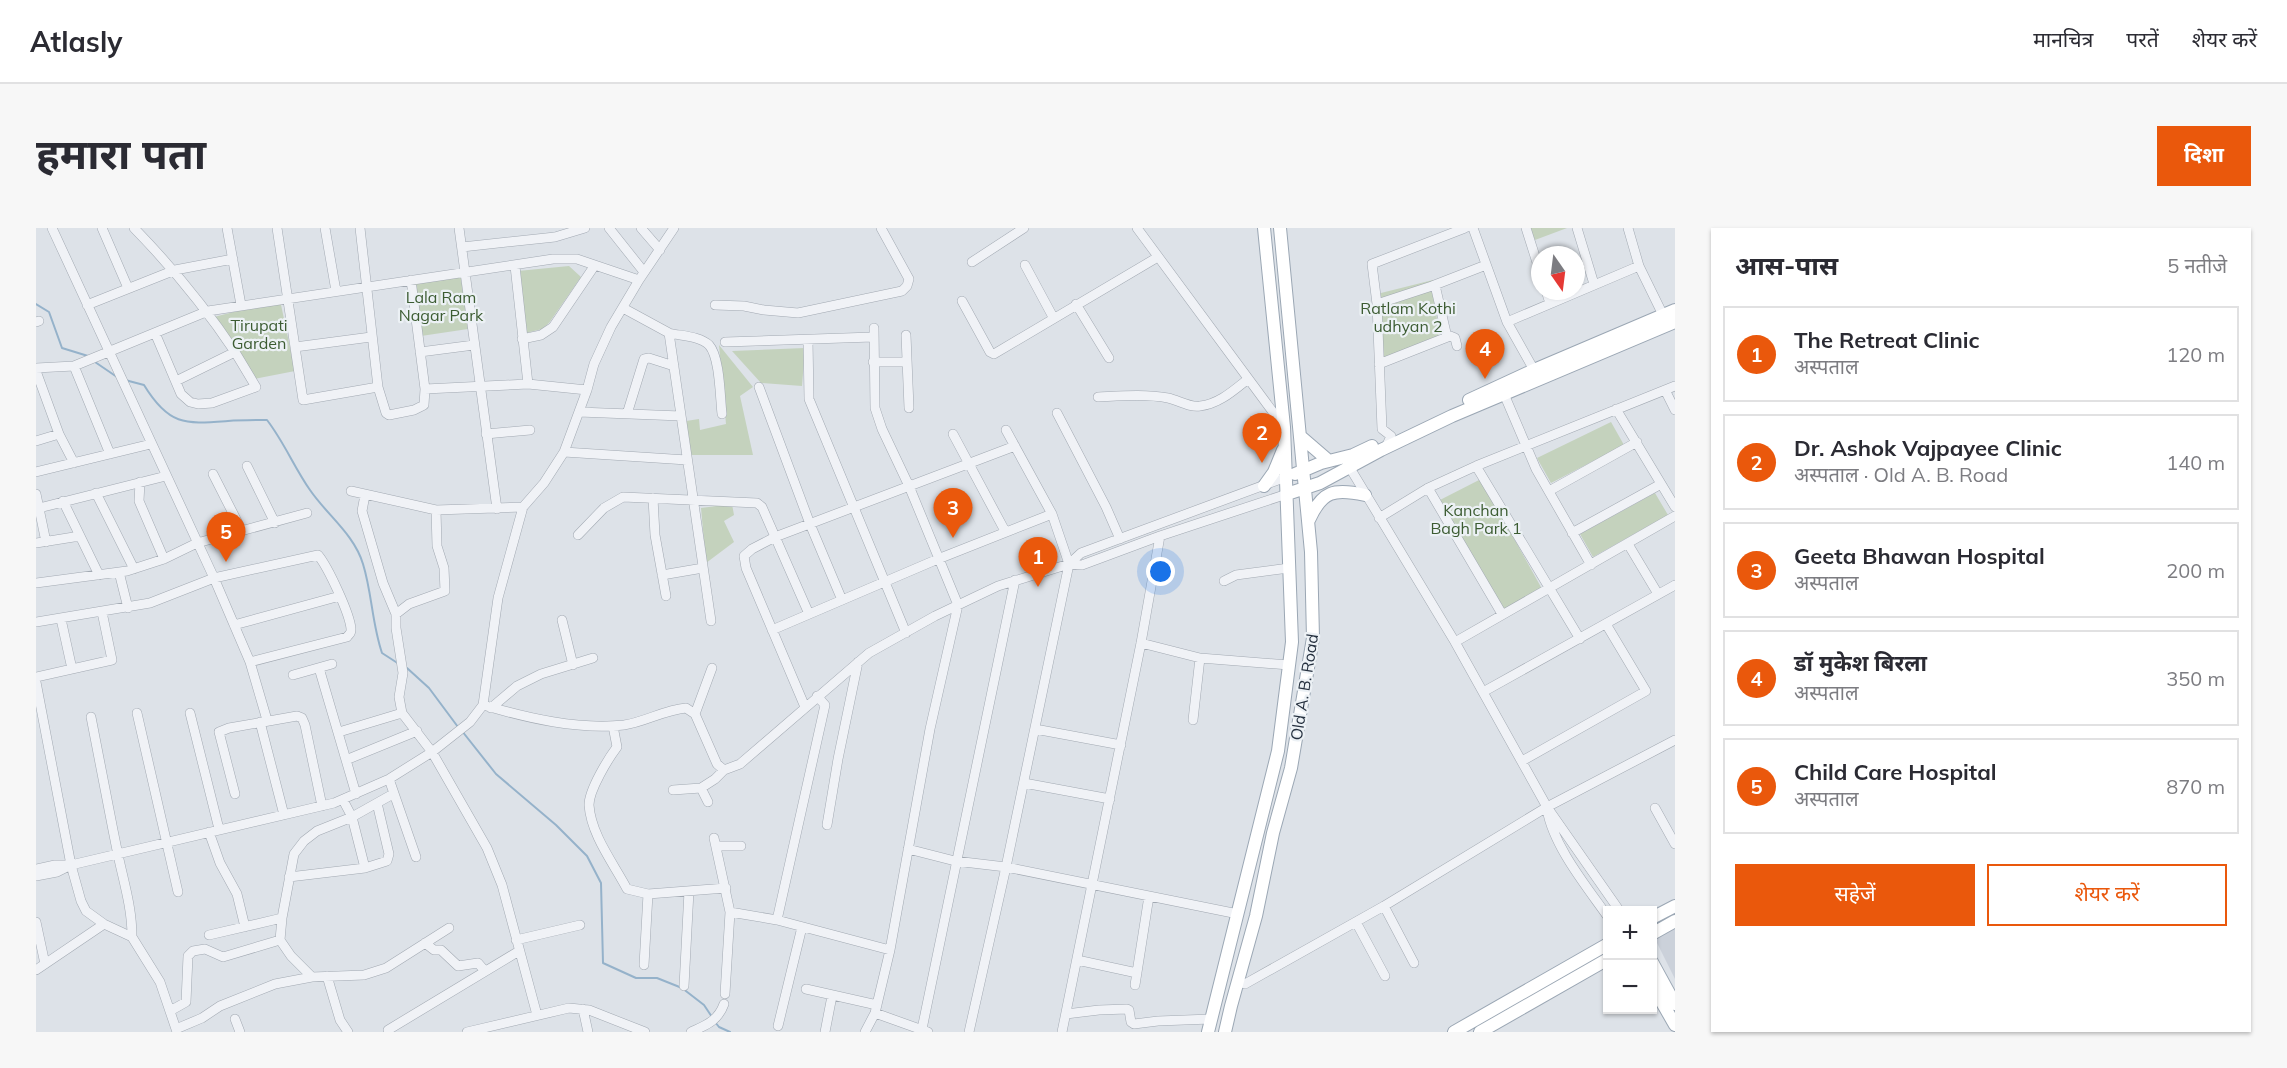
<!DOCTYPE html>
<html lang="hi">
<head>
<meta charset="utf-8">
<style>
	body { margin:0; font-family:Mulish,"Noto Sans Devanagari",sans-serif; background:#f7f7f7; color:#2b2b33 }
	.controls { position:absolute; right:18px; bottom:18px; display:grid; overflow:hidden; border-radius:0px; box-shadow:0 2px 4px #0004 }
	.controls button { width:54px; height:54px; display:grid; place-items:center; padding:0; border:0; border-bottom:2px solid #e1e1e2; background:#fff; color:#2b2b33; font:30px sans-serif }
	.compass { position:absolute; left:1495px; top:18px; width:54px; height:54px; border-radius:50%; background:#fff; box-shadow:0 2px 4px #0004; rotate:166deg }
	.you { position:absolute; left:1125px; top:344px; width:21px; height:21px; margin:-15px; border:4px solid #fff; border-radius:50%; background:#1a73e8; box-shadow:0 0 0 9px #1a73e833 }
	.badge { display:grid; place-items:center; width:39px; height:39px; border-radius:50%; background:#ea580c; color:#fff; font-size:20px; font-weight:700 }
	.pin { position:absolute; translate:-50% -50px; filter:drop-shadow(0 2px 3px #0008) }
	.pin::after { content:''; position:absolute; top:32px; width:21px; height:18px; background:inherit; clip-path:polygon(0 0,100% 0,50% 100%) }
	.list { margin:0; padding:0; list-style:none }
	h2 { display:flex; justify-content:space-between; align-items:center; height:78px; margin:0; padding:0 24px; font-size:26px }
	h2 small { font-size:20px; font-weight:400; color:#7c7c81 }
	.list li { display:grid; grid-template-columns:39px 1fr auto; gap:18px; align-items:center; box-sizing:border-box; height:96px; margin:0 12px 12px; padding:0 12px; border:2px solid #e1e1e2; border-radius:0px }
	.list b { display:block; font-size:22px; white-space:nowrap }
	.list p { margin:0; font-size:20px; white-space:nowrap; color:#7c7c81 }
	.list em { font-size:20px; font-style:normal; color:#7c7c81 }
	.actions { display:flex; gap:12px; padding:18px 24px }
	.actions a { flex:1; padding:14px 0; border:2px solid #ea580c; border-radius:0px; text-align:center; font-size:21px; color:#ea580c }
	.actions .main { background:#ea580c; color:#fff }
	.map { position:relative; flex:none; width:1639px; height:804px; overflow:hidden; border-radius:0px }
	header { display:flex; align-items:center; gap:36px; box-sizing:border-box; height:84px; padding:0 30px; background:#fff; border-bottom:2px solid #e1e1e2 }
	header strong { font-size:28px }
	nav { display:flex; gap:33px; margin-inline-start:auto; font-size:21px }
	.intro { display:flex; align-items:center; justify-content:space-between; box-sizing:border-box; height:144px; padding:0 36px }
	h1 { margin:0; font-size:42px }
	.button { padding:15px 27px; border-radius:0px; background:#ea580c; color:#fff; font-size:21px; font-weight:700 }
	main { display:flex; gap:36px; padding:0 36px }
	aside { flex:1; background:#fff; border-radius:0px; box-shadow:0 2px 4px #0004 }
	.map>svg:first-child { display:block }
	.built { fill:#cbd1da }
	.park { fill:#c4d2bd }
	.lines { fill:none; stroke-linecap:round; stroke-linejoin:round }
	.stream { stroke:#95b2ca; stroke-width:2 }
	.minor-casing { stroke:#a2a9b2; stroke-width:10 }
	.major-casing { stroke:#9ba7b4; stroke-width:14 }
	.minor { stroke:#f0f2f6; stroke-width:9 }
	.major { stroke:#fff; stroke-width:12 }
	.labels { text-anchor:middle; stroke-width:4.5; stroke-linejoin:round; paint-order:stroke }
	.park-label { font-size:16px; fill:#3c5c32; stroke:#ecf1f5 }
	.street-label { font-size:16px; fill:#25303f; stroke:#ecf1f5 }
</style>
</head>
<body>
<header>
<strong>Atlasly</strong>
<nav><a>मानचित्र</a><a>परतें</a><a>शेयर करें</a></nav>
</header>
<div class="intro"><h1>हमारा पता</h1><a class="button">दिशा</a></div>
<main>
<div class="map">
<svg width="1639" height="804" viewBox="0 0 1639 804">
	<rect width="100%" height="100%" fill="#dde2e8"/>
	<!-- built -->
	<path class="built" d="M 1639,696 L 1639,751 L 1618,709 Z"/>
	<!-- park -->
	<path class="park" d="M 1494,0 L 1531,0 L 1499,12 Z
		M 533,38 L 545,49 L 513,95 L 506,101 L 490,105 L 482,43 Z
		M 425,49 L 432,101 L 385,108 L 377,56 Z
		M 1397,52 L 1403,112 L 1347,133 L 1341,66 Z
		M 244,72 L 259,143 L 218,151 L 178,89 Z
		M 683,117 L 717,159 L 704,168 L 717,227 L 655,227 L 650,193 L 663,191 L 664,202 L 690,196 Z
		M 769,120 L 766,158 L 725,155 L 696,123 Z
		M 1575,194 L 1588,217 L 1515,255 L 1501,230 Z
		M 1445,251 L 1506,361 L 1468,383 L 1402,273 Z
		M 1619,265 L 1632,287 L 1557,329 L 1544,306 Z
		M 696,276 L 698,287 L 688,293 L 698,314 L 670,335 L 665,280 Z"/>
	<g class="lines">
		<!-- stream -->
		<path class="stream" d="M 0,76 L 13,84 L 26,120 L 52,128
			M 59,134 L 81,149
			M 89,152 L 108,157 C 133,198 149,196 192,193 C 205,192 218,192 231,192 C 248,214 258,239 274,262 C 291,287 318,306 327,336 C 336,365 336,396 346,425 L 363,436
			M 371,440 L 393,460 L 422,499
			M 426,503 L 460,546 L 520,597 L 551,628 L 565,655 L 567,735 L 600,750 L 621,750 L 646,760 L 668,777 L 676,789
			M 679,794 L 683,799 L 694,804"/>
		<defs>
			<path id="minor" d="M 16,0 L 178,350 L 214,434 L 231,492
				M 66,0 L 92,60
				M 98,0 C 136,39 169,79 199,124
				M 191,0 L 205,77
				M 241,0 L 267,172 L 342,159
				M 289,0 L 300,63
				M 324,0 L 342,159 L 350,185 L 353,187 L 378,182 L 388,177 L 389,161 L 375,52
				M 423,0 L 461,281
				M 573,0 L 608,44
				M 605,0 L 624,22
				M 1101,0 L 1248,199
				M 1437,0 L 1471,94 L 1498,142
				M 1490,0 L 1504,44
				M 1541,0 L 1558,56
				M 1592,0 L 1603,38 L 1627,87
				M 426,19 L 519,9 L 549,0
				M 936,34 L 988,0
				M 989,37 L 1017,89
				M 479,38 L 492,156
				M 1399,57 L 1411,109
				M 1510,63 L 1514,75
				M 926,73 L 954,124 L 958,126 L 1122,29
				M 1040,76 L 1073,130
				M 1341,76 L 1396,58 L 1450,37
				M 51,77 L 139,42 L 197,31
				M 679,77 L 708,78 L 728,82 L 762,85 L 866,63 L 871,58 L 873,51 L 845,0
				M 587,80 L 633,105 L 675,393
				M 0,94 L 3,93
				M 1471,94 L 1603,38
				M 119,105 L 145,166 L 154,174 L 162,176 L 176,175 L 220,159 L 199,124 L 140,153
				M 633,105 C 645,108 664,108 673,117 C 684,129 684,169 686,186
				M 870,107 L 873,180
				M 486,111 L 505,107 L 517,99 L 559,37
				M 772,112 L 773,171 L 870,405
				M 689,114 L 837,109
				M 259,119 L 335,109
				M 384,124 L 438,117
				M 837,134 L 871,134
				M 1343,136 L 1414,108 L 1419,110 L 1421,118
				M 38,138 L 74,226
				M 0,140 L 38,138 L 172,83 L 517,31 L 541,31 L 603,52
				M 0,143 L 23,206 L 38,235
				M 723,159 L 774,296 L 806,372
				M 389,161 L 492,156 L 551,162
				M 1629,162 L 1639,182
				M 1468,166 L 1500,241 L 1555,337
				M 1062,169 C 1085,168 1109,166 1132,170 C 1142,172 1154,180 1164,178 C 1183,176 1198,162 1212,151
				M 1580,181 L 1639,279
				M 543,184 L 645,188
				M 1021,185 L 1070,279 L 1084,311
				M 591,186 L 608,131 L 613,130 L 638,138
				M 450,206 L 494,202
				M 917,206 L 969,303
				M 0,213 L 23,206
				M 1350,219 L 1355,208 L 1346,201 L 1341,76 L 1336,36 L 1429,0
				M 528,224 L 651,232
				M 1316,233 L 1314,240 L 1419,414 L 1511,579 L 1583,682
				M 211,238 L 239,295
				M 1440,238 L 1544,411
				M 0,244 L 115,216
				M 177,246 L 206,303
				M 104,254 L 103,273 L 128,331
				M 1392,260 L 1466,386
				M 315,263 L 400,282 L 487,279
				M 1513,263 L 1601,214
				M 60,265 L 98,341
				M 0,266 L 10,314
				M 329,267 L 326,283 L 347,355 L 360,386 L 373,376 L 409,363 L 408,340 L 401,318 L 400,282
				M 617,270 L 619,307 L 630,368
				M 27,273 L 63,347
				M 3,280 L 130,248
				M 1343,290 L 1392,260 L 1440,238 L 1639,158
				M 1536,305 L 1625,256
				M 542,307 L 568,280 L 587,269 L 721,275 L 726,279 L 773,386
				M 0,315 L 44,308
				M 1592,316 L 1622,366
				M 1033,336 L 1045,325 L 1250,249
				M 83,344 L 92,380
				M 626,347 L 667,340
				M 1188,353 L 1200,347 L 1253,340
				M 0,355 L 91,343 L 128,331 L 161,315 L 271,285
				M 360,386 L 360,400 L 367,445 L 363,469 L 366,485 L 396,524 L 451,620 L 466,657 L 501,787
				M 25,391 L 36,441
				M 526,392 L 537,437
				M 0,394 L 114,375 L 178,350 L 282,327 C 292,339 314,386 315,401 C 315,406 314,405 311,409 L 214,434
				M 198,397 L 304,368
				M 736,402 L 902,331 L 1016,286
				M 1419,414 L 1639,288
				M 1105,415 L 1164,430 L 1253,437
				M 283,440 L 320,566
				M 257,447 L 296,436
				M 0,449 L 76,432 L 66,384
				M 0,454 L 35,637 L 45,673 L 50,683 L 68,696 L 96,709 L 124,754 L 141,804
				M 1447,464 L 1639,357
				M 447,477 C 491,490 542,502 588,497 C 609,494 628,482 650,480 L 659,486 L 681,536 L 688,542
				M 769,479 L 710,340 L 708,328 L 716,321 L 739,309 L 979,218
				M 455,480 L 481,458 L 505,446 L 557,430
				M 101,485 L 142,664
				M 154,485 L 183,601
				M 659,486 L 676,440
				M 55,489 C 64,534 72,578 81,622 C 87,652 96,678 96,709
				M 1157,492 L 1164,430
				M 224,494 L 248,587
				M 577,498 L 581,519 C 572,531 553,562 553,577 C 555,607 578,636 591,661 L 612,666
				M 999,501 L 1085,517
				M 303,504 L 366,485
				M 310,532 L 381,503
				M 1486,533 L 1610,463 L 1570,396
				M 353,551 L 380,629
				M 988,555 L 1074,571
				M 665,560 L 672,574
				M 637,562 L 665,560 L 679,551 L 688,542 L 704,536 L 833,425 L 899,388 L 962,358 L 1033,336 L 1046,337 L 1124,308 L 1251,266
				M 199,566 L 183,504 L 193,500 L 261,488 L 266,490 L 269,497 L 286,578
				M 307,572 L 316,589 L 329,640
				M 1619,580 L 1639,616
				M 1511,581 C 1517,618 1551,659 1572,689
				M 791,597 L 802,531 L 822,434
				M 173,604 L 184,635 L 201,666 L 209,699
				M 678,610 L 694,684 L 689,766
				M 681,618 L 705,618
				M 872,621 L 919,633 L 970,639 L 1202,686
				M 0,641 L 19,637 L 35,637 L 298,575 L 353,551 L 396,524 L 434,494 L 447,477 L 462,370 L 487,279 L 508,255 L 528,224 L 551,162 L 558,136 L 575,99 L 603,52 L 638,0
				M 0,648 L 21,644 L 33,638
				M 253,649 L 329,640 L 351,633 L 353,626 L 341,575
				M 1348,678 L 1378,735
				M 694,684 L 741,692 L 854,722
				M 741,692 L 789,477 L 781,468
				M 0,694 L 9,736
				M 1320,694 L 1349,748
				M 173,707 L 246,690
				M 480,712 L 544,697
				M 389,715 L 398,722 L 405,722 L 422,738 L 442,735 L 448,742
				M 1041,732 L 1101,745
				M 608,737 L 612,666 L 690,660
				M 0,742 L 68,696
				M 291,748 L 304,792 L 312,804
				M 276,749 L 255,728 L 244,712 L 246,690 L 258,626 L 268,613 L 281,603 L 316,589 L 357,566
				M 1202,754 L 1209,756 L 1348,678 L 1511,579 L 1639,512
				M 1099,757 L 1113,668
				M 648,758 L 653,663
				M 770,761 L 841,777
				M 547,781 L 552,804
				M 134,783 L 150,774 L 152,728 L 157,723 L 169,721 L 187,729 L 244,712
				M 839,785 L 892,804
				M 1030,786 L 1063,782 L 1091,781 L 1093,782 L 1095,794 L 1098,796 L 1122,793 L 1175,791
				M 199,791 L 204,804
				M 742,798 L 766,699
				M 140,801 L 166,790 L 184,778 L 239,756 L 276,749 L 328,747 L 350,740 L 413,700
				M 886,801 L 979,352
				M 352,802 L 483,723
				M 431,804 L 533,780 L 553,782 L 609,804
				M 655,804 C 670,797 682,793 688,776
				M 789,804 L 796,768
				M 829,804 L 839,785 L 854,722 L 894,501 L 922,377 L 873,258 L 846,201 L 839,180 L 838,100
				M 933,804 L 970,639 L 1033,336 L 1016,286 L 970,202
				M 1026,804 L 1105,415 L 1124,308"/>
			<path id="major" d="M 1433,172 L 1498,142 L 1639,82
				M 1264,208 L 1293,233
				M 1259,246 L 1285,235 L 1317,227 L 1336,218
				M 1228,258 L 1238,244 L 1247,222
				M 1251,266 L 1284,255 L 1345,222 L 1416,188 L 1639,94
				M 1273,292 C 1286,263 1298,260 1329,267
				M 1616,690 L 1639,678
				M 1616,706 L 1639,693
				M 1616,734 L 1639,776
				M 1616,757 L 1639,797
				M 1172,804 L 1242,523 L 1256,414 L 1248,199 L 1228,0
				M 1189,804 L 1195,778 L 1220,688 L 1237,605 L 1255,540 L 1277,410 L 1275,324 L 1244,0
				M 1418,804 L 1572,716
				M 1444,804 L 1572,731"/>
		</defs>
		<!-- minor casing -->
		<use href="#minor" class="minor-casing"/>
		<!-- major casing -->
		<use href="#major" class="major-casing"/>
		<!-- minor -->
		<use href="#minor" class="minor"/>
		<!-- major -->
		<use href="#major" class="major"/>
	</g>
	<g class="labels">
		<!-- park labels -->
		<g class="park-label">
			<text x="405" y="75">Lala Ram<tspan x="405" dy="18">Nagar Park</tspan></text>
			<text x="1372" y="86">Ratlam Kothi<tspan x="1372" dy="18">udhyan 2</tspan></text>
			<text x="223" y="103">Tirupati<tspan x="223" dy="18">Garden</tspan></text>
			<text x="1440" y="288">Kanchan<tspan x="1440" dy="18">Bagh Park 1</tspan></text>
		</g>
		<!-- street labels -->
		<g class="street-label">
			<text transform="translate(1268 459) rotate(-81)" y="6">Old A. B. Road</text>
		</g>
	</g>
</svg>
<div class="controls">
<button>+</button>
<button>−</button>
</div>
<svg class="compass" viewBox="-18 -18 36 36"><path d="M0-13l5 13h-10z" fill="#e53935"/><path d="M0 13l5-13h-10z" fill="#7c7c81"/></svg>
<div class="you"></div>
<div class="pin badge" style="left:1002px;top:359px">1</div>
<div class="pin badge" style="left:1226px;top:235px">2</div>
<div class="pin badge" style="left:917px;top:310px">3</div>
<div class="pin badge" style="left:1449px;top:151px">4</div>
<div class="pin badge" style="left:190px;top:334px">5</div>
</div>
<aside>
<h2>आस-पास<small>5 नतीजे</small></h2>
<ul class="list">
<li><span class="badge">1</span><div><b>The Retreat Clinic</b><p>अस्पताल</p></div><em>120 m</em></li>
<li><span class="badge">2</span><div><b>Dr. Ashok Vajpayee Clinic</b><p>अस्पताल · Old A. B. Road</p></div><em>140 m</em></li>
<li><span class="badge">3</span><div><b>Geeta Bhawan Hospital</b><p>अस्पताल</p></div><em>200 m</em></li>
<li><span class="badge">4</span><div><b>डॉ मुकेश बिरला</b><p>अस्पताल</p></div><em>350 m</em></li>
<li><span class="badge">5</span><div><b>Child Care Hospital</b><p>अस्पताल</p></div><em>870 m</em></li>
</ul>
<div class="actions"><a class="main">सहेजें</a><a>शेयर करें</a></div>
</aside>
</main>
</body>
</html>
